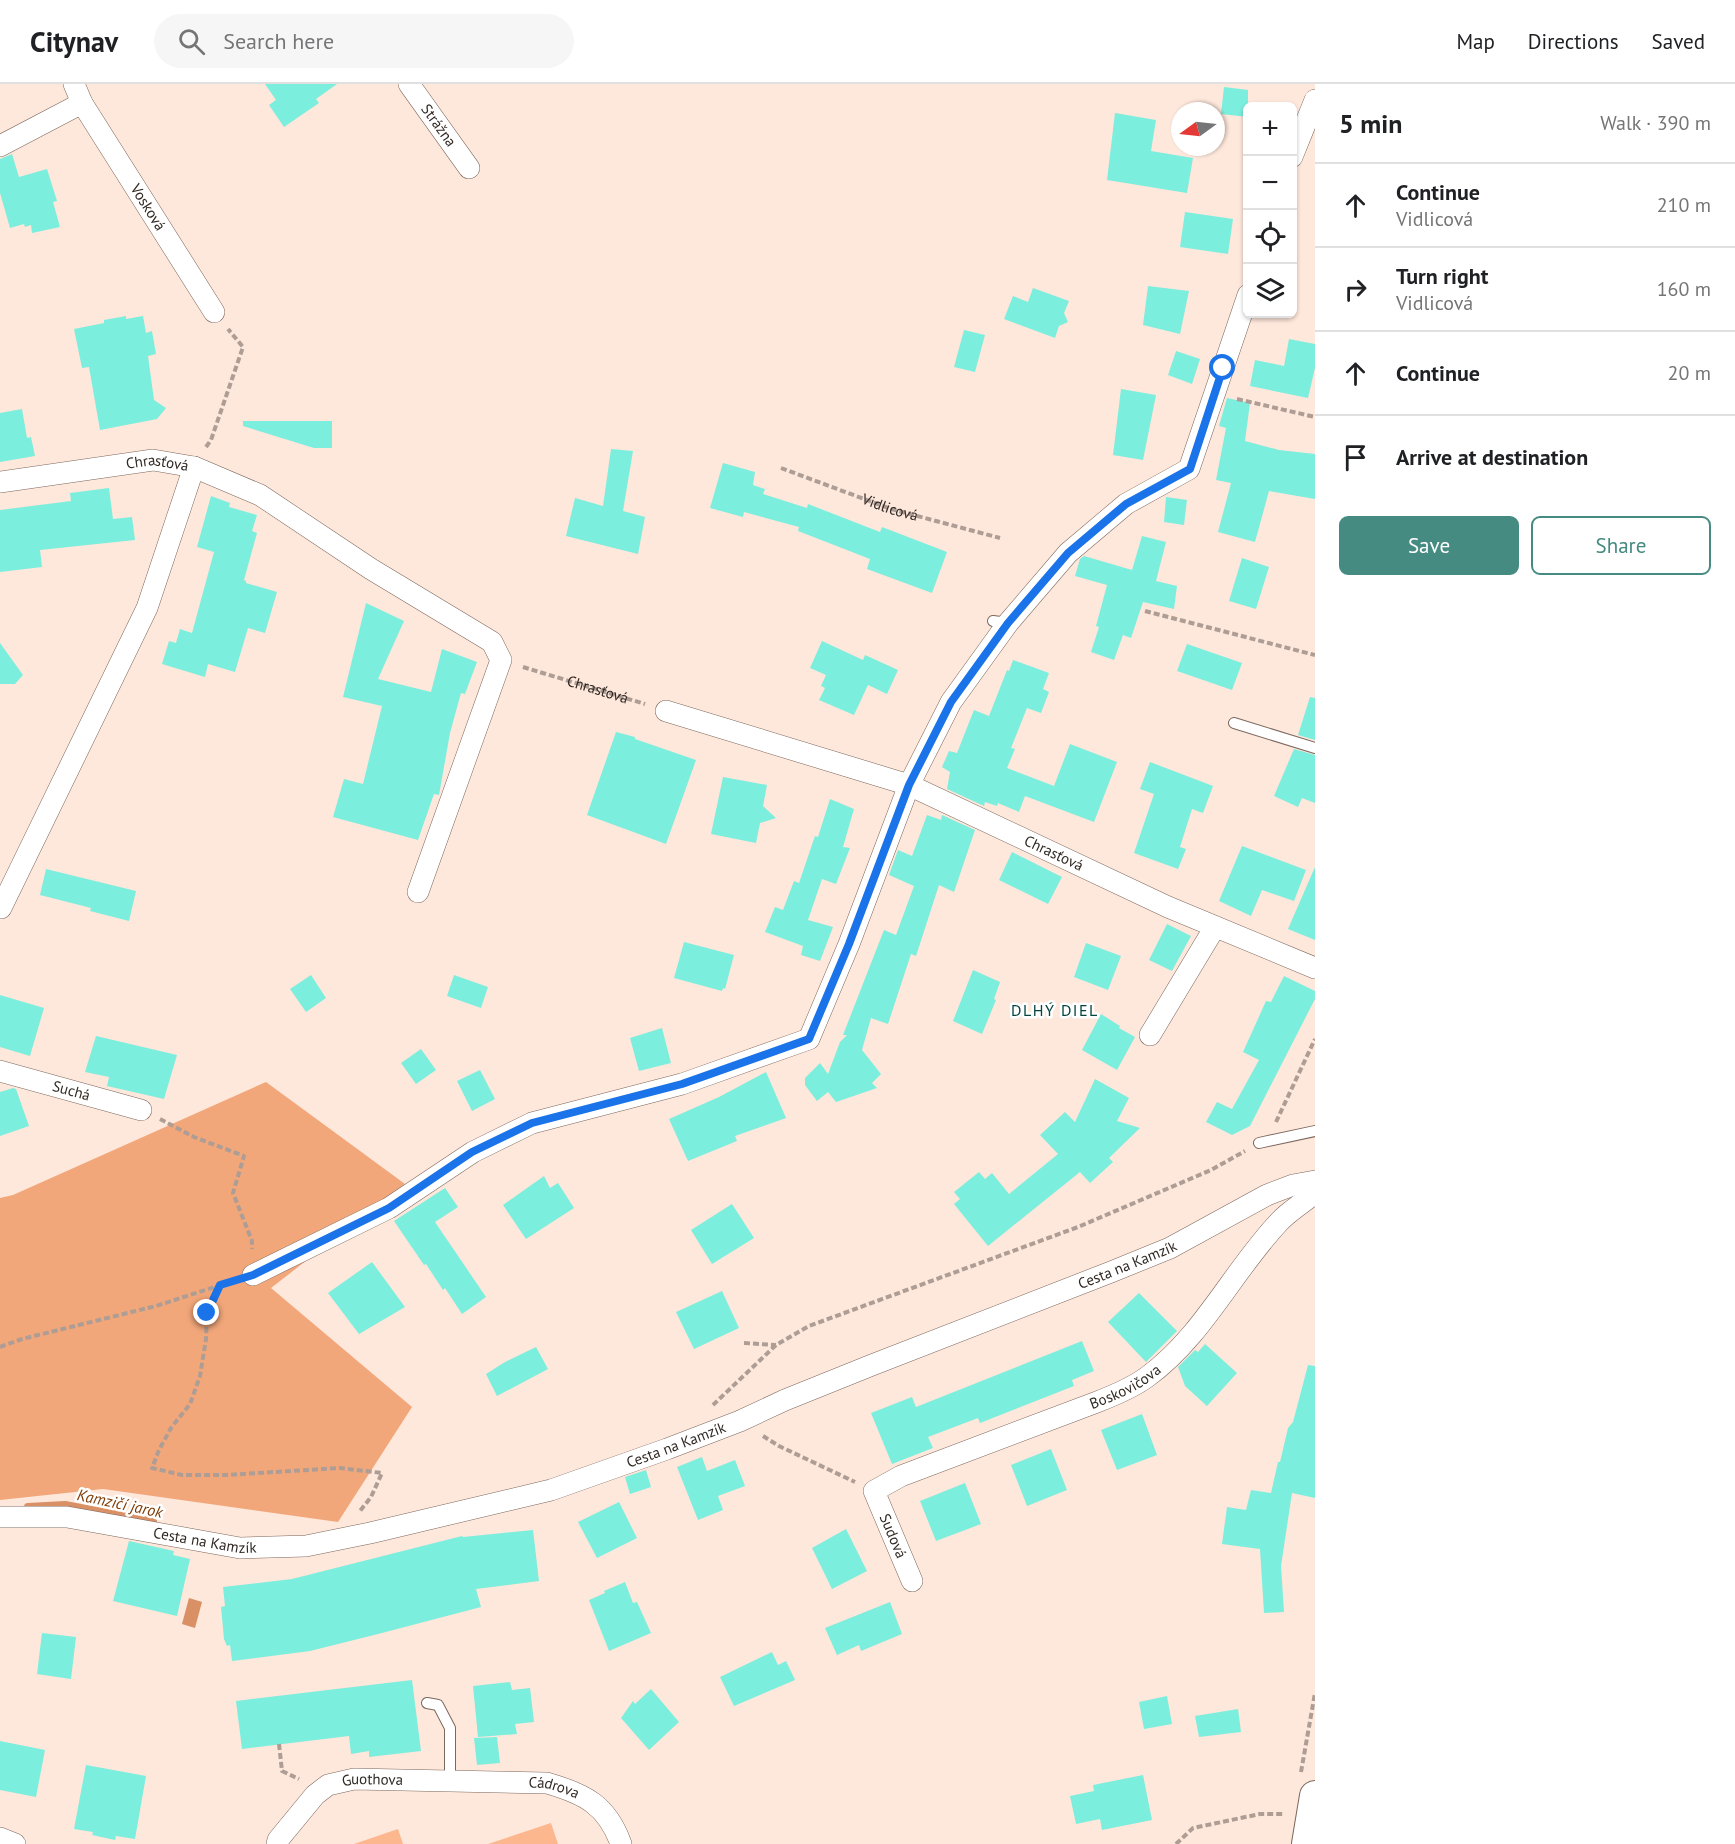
<!DOCTYPE html>
<html lang="en">
<head>
<meta charset="utf-8">
<style>
	body { margin:0; font-family:"PT Sans",sans-serif; background:#f6f6f6; color:#202124 }
	.controls { position:absolute; right:18px; top:18px; display:grid; overflow:hidden; border-radius:9px; box-shadow:0 2px 4px #0004 }
	.controls button { width:54px; height:54px; display:grid; place-items:center; padding:0; border:0; border-bottom:2px solid #e0e0e0; background:#fff; color:#202124; font:30px sans-serif }
	.compass { position:absolute; left:1171px; top:18px; width:54px; height:54px; border-radius:50%; background:#fff; box-shadow:0 2px 4px #0004; rotate:255deg }
	.stop { position:absolute; width:18px; height:18px; margin:-14px; border:4px solid #1a73e8; border-radius:50%; background:#fff }
	.stop.end { background:#1a73e8; border-color:#fff; box-shadow:0 2px 6px #0008 }
	.list { margin:0; padding:0; list-style:none }
	h2 { display:flex; justify-content:space-between; align-items:center; height:78px; margin:0; padding:0 24px; font-size:26px }
	h2 small { font-size:20px; font-weight:400; color:#757577 }
	.list li { display:grid; grid-template-columns:39px 1fr auto; gap:18px; align-items:center; box-sizing:border-box; height:84px; padding:0 24px; border-top:2px solid #e0e0e0 }
	.list b { display:block; font-size:22px; white-space:nowrap }
	.list p { margin:0; font-size:20px; white-space:nowrap; color:#757577 }
	.list em { font-size:20px; font-style:normal; color:#757577 }
	.actions { display:flex; gap:12px; padding:18px 24px }
	.actions a { flex:1; padding:14px 0; border:2px solid #468b81; border-radius:9px; text-align:center; font-size:21px; color:#468b81 }
	.actions .main { background:#468b81; color:#fff }
	.icon { flex:none; width:33px; height:33px; fill:none; stroke:currentColor; stroke-width:2; stroke-linecap:round; stroke-linejoin:round }
	.map { position:relative; flex:none; width:1315px; height:1760px; overflow:hidden }
	header { display:flex; align-items:center; gap:36px; box-sizing:border-box; height:84px; padding:0 30px; background:#fff; border-bottom:2px solid #e0e0e0 }
	header strong { font-size:28px }
	nav { display:flex; gap:33px; margin-inline-start:auto; font-size:21px }
	.search { width:420px; height:54px; background:#f6f6f6; display:flex; align-items:center; gap:15px; box-sizing:border-box; padding:0 21px; border-radius:33px; color:#757577; font-size:22px }
	main { display:flex }
	aside { flex:1; background:#fff }
	.map>svg:first-child { display:block }
	.green { fill:#fcb78e }
	.forest { fill:#f2a77a }
	.water { fill:#d99064 }
	.lines { fill:none; stroke-linecap:round; stroke-linejoin:round }
	.stream { stroke:#d99064; stroke-width:8 }
	.building { fill:#7ceedd }
	.lane-casing { stroke:#7c685d; stroke-width:12 }
	.street-casing { stroke:#7c685d; stroke-width:22 }
	.secondary-casing { stroke:#7c685d; stroke-width:32 }
	.path { stroke:#ae9d94; stroke-width:4; stroke-dasharray:6 3; stroke-linecap:butt }
	.lane { stroke:#fff; stroke-width:10 }
	.street { stroke:#fff; stroke-width:21 }
	.secondary { stroke:#fff; stroke-width:30 }
	.route { stroke:#1a73e8; stroke-width:8 }
	.labels { text-anchor:middle; stroke-width:5; stroke-linejoin:round; paint-order:stroke }
	.street-label { font-size:15px; fill:#312924; stroke:#fff }
	.neighbourhood-label { font-size:16px; letter-spacing:1.5px; fill:#04443d; stroke:#fff }
	.water-label { font-size:16px; font-style:italic; fill:#7f3c06; stroke:#fff }
</style>
</head>
<body>
<header>
<strong>Citynav</strong>
<div class="search"><svg class="icon" aria-label="search" viewBox="0 0 24 24"><circle cx="10" cy="10" r="6"/><path d="M15 15l6 6"/></svg>Search here</div>
<nav><a>Map</a><a>Directions</a><a>Saved</a></nav>
</header>
<main>
<div class="map">
<svg width="1315" height="1760" viewBox="0 0 1315 1760">
	<rect width="100%" height="100%" fill="#fee7db"/>
	<!-- green -->
	<path class="green" d="M 551,1739 L 558,1760 L 488,1760 Z
		M 398,1745 L 403,1760 L 354,1760 Z"/>
	<!-- forest -->
	<path class="forest" d="M 266,998 L 405,1100 L 271,1204 L 412,1323 L 338,1438 L 103,1405 L 0,1416 L 0,1114 L 13,1111 Z"/>
	<!-- water -->
	<path class="water" d="M 189,1514 L 202,1518 L 195,1544 L 182,1540 Z"/>
	<g class="lines">
		<!-- stream -->
		<path class="stream" d="M 28,1423 L 65,1421 L 153,1438"/>
	</g>
	<!-- building -->
	<path class="building" d="M 265,0 L 337,0 L 316,15 L 319,19 L 284,43 L 269,21 L 276,16 Z
		M 1224,3 L 1248,6 L 1248,33 L 1221,30 Z
		M 1115,29 L 1156,36 L 1151,67 L 1193,74 L 1187,109 L 1107,96 Z
		M 12,70 L 19,93 L 47,85 L 57,117 L 53,118 L 60,143 L 32,149 L 31,141 L 25,143 L 24,140 L 10,144 L 0,109 L 0,75 Z
		M 1185,128 L 1233,135 L 1228,170 L 1180,163 Z
		M 1148,202 L 1189,207 L 1180,250 L 1143,241 Z
		M 1033,204 L 1069,217 L 1064,229 L 1068,238 L 1059,242 L 1055,254 L 1004,235 L 1013,212 L 1028,218 Z
		M 126,232 L 126,235 L 143,232 L 146,249 L 152,247 L 156,270 L 148,272 L 154,316 L 166,324 L 157,335 L 100,346 L 89,283 L 82,284 L 74,245 L 104,239 L 104,236 Z
		M 964,246 L 985,251 L 975,288 L 954,283 Z
		M 1289,255 L 1315,260 L 1315,284 L 1308,314 L 1250,302 L 1255,276 L 1284,282 Z
		M 1176,267 L 1200,275 L 1192,300 L 1168,291 Z
		M 1121,305 L 1156,311 L 1143,376 L 1113,371 Z
		M 1227,314 L 1250,319 L 1245,357 L 1279,366 L 1315,370 L 1315,415 L 1269,407 L 1255,458 L 1218,448 L 1231,399 L 1216,396 L 1226,344 L 1219,342 Z
		M 22,325 L 27,354 L 31,353 L 35,372 L 0,378 L 0,329 Z
		M 243,337 L 332,337 L 332,364 L 314,364 L 243,342 Z
		M 611,365 L 633,367 L 623,427 L 645,433 L 638,470 L 566,452 L 575,414 L 603,422 Z
		M 723,379 L 755,388 L 753,401 L 765,405 L 763,410 L 807,424 L 808,420 L 880,448 L 882,443 L 947,468 L 932,509 L 867,485 L 870,475 L 798,447 L 799,443 L 744,428 L 743,433 L 710,424 Z
		M 109,404 L 113,435 L 132,433 L 135,456 L 40,466 L 42,483 L 0,488 L 0,426 L 71,417 L 70,409 Z
		M 211,412 L 230,419 L 229,423 L 257,431 L 252,447 L 257,449 L 244,496 L 246,497 L 246,499 L 277,508 L 265,549 L 248,544 L 235,588 L 208,580 L 205,593 L 162,580 L 169,557 L 176,559 L 180,545 L 192,549 L 214,468 L 197,463 Z
		M 1166,413 L 1187,416 L 1184,441 L 1164,438 Z
		M 1142,452 L 1166,458 L 1156,497 L 1177,502 L 1174,525 L 1143,518 L 1131,554 L 1123,551 L 1114,576 L 1091,568 L 1099,543 L 1096,542 L 1107,501 L 1075,492 L 1080,475 L 1084,472 L 1132,486 Z
		M 1242,474 L 1269,483 L 1256,525 L 1229,517 Z
		M 366,519 L 404,537 L 378,595 L 431,608 L 442,565 L 477,578 L 465,610 L 461,609 L 450,649 L 439,711 L 434,710 L 418,756 L 333,733 L 344,695 L 363,700 L 382,622 L 343,613 Z
		M 822,557 L 863,576 L 865,571 L 898,586 L 887,610 L 868,601 L 854,631 L 819,616 L 825,604 L 821,602 L 826,591 L 810,584 Z
		M 0,559 L 23,591 L 15,600 L 0,600 Z
		M 1187,560 L 1242,579 L 1232,606 L 1177,587 Z
		M 1013,576 L 1049,589 L 1043,605 L 1049,608 L 1041,629 L 1027,624 L 1011,664 L 1015,665 L 1007,684 L 1054,702 L 1070,660 L 1117,678 L 1094,738 L 1025,712 L 1019,728 L 998,719 L 997,722 L 985,718 L 984,722 L 947,705 L 950,688 L 942,683 L 949,667 L 957,669 L 974,626 L 989,632 L 1007,586 L 1009,587 Z
		M 1310,613 L 1315,614 L 1315,656 L 1298,651 Z
		M 616,648 L 635,653 L 635,655 L 696,676 L 666,760 L 587,731 Z
		M 1294,665 L 1315,671 L 1315,719 L 1302,714 L 1298,723 L 1274,712 Z
		M 1150,678 L 1213,702 L 1203,729 L 1192,725 L 1180,763 L 1186,765 L 1178,785 L 1134,769 L 1154,710 L 1140,705 Z
		M 723,693 L 767,701 L 763,722 L 776,734 L 760,739 L 756,759 L 711,750 Z
		M 830,715 L 854,725 L 843,763 L 850,764 L 836,800 L 822,795 L 808,836 L 833,843 L 820,877 L 801,871 L 803,862 L 765,848 L 775,823 L 783,826 L 794,797 L 799,799 L 815,752 L 818,753 Z
		M 927,731 L 941,736 L 942,731 L 975,746 L 954,808 L 939,801 L 916,872 L 911,870 L 888,940 L 871,934 L 862,966 L 881,990 L 872,999 L 877,1004 L 836,1018 L 828,1008 L 817,1017 L 805,1001 L 805,994 L 820,979 L 828,990 L 840,958 L 847,951 L 843,951 L 884,846 L 896,851 L 914,802 L 889,791 L 898,766 L 912,772 Z
		M 1242,762 L 1306,786 L 1294,817 L 1262,806 L 1251,832 L 1219,817 Z
		M 1012,768 L 1062,793 L 1048,820 L 999,796 Z
		M 1315,783 L 1315,856 L 1288,845 Z
		M 46,785 L 136,807 L 129,837 L 90,827 L 91,824 L 40,811 Z
		M 1167,840 L 1191,852 L 1172,887 L 1149,876 Z
		M 684,858 L 734,871 L 725,905 L 723,904 L 722,907 L 674,894 Z
		M 1086,859 L 1121,872 L 1108,906 L 1074,893 Z
		M 973,886 L 1000,898 L 994,915 L 996,916 L 982,950 L 953,937 Z
		M 311,891 L 326,914 L 306,928 L 290,905 Z
		M 454,891 L 488,903 L 481,924 L 447,912 Z
		M 1284,892 L 1315,907 L 1315,915 L 1250,1042 L 1232,1051 L 1206,1038 L 1217,1018 L 1232,1025 L 1259,976 L 1243,968 L 1266,917 L 1271,918 Z
		M 0,911 L 44,924 L 30,972 L 0,963 Z
		M 1101,930 L 1120,942 L 1119,944 L 1135,953 L 1117,986 L 1082,966 Z
		M 662,944 L 671,979 L 639,987 L 630,954 Z
		M 96,952 L 177,971 L 164,1015 L 107,1002 L 109,993 L 85,988 Z
		M 421,965 L 436,986 L 416,1000 L 401,979 Z
		M 480,986 L 495,1015 L 472,1027 L 457,997 Z
		M 766,988 L 786,1034 L 735,1052 L 737,1057 L 688,1077 L 669,1035 L 719,1013 Z
		M 1095,995 L 1129,1014 L 1117,1037 L 1140,1044 L 1109,1074 L 1113,1078 L 1090,1099 L 1080,1088 L 988,1162 L 954,1120 L 960,1115 L 954,1108 L 979,1088 L 985,1095 L 992,1089 L 1009,1110 L 1058,1070 L 1040,1051 L 1065,1028 L 1075,1038 Z
		M 13,1004 L 16,1005 L 29,1042 L 0,1052 L 0,1008 Z
		M 544,1092 L 550,1104 L 558,1099 L 574,1124 L 526,1155 L 503,1121 Z
		M 445,1104 L 458,1123 L 435,1138 L 486,1213 L 462,1230 L 445,1204 L 443,1206 L 426,1180 L 424,1181 L 394,1137 Z
		M 732,1120 L 754,1154 L 712,1180 L 691,1146 Z
		M 372,1178 L 405,1223 L 359,1250 L 328,1209 Z
		M 722,1207 L 739,1244 L 694,1265 L 676,1228 Z
		M 1139,1209 L 1177,1247 L 1146,1278 L 1108,1238 Z
		M 1082,1257 L 1094,1287 L 1072,1296 L 1074,1302 L 980,1339 L 978,1334 L 928,1353 L 933,1364 L 892,1380 L 871,1329 L 912,1313 L 916,1323 Z
		M 1205,1260 L 1237,1289 L 1207,1322 L 1185,1302 L 1178,1283 L 1195,1266 L 1198,1268 Z
		M 536,1263 L 548,1285 L 497,1312 L 486,1290 L 505,1278 Z
		M 1308,1281 L 1315,1282 L 1315,1414 L 1292,1409 L 1281,1482 L 1284,1528 L 1264,1529 L 1260,1465 L 1222,1460 L 1227,1423 L 1246,1426 L 1251,1406 L 1271,1409 L 1278,1378 L 1280,1378 L 1288,1344 L 1293,1338 Z
		M 1142,1330 L 1157,1371 L 1117,1386 L 1101,1346 Z
		M 1051,1365 L 1067,1406 L 1027,1422 L 1011,1381 Z
		M 702,1373 L 707,1387 L 735,1376 L 745,1402 L 718,1412 L 723,1426 L 698,1436 L 677,1383 Z
		M 646,1386 L 651,1403 L 630,1410 L 625,1393 Z
		M 965,1399 L 981,1440 L 936,1457 L 920,1417 Z
		M 619,1418 L 637,1454 L 597,1474 L 578,1438 Z
		M 846,1445 L 867,1487 L 832,1505 L 812,1464 Z
		M 533,1446 L 539,1497 L 476,1505 L 481,1523 L 378,1550 L 310,1567 L 232,1577 L 230,1561 L 227,1562 L 224,1555 L 221,1523 L 225,1522 L 223,1503 L 292,1495 L 462,1452 L 463,1453 Z
		M 129,1457 L 174,1467 L 173,1471 L 190,1475 L 177,1532 L 113,1517 Z
		M 625,1498 L 633,1519 L 637,1518 L 651,1549 L 609,1567 L 589,1516 L 605,1509 L 604,1507 Z
		M 890,1518 L 902,1550 L 861,1567 L 859,1561 L 837,1571 L 825,1544 Z
		M 42,1549 L 76,1553 L 71,1595 L 37,1590 Z
		M 772,1568 L 778,1581 L 786,1577 L 795,1596 L 734,1622 L 720,1593 Z
		M 412,1596 L 421,1667 L 369,1673 L 369,1667 L 351,1670 L 349,1652 L 242,1665 L 236,1617 Z
		M 510,1598 L 512,1606 L 530,1604 L 534,1638 L 515,1640 L 517,1650 L 478,1653 L 473,1602 Z
		M 651,1605 L 679,1638 L 649,1666 L 621,1634 L 633,1617 L 635,1620 Z
		M 1167,1612 L 1172,1640 L 1144,1645 L 1139,1618 Z
		M 1238,1625 L 1241,1648 L 1199,1653 L 1195,1632 Z
		M 497,1653 L 500,1679 L 477,1681 L 474,1654 Z
		M 0,1657 L 45,1666 L 36,1713 L 0,1706 Z
		M 86,1681 L 146,1692 L 135,1755 L 116,1752 L 115,1756 L 92,1751 L 93,1748 L 74,1745 Z
		M 1143,1691 L 1152,1736 L 1102,1746 L 1100,1735 L 1076,1740 L 1070,1712 L 1094,1707 L 1093,1701 Z"/>
	<g class="lines">
		<defs>
			<path id="lane" d="M 993,537 L 1008,539
				M 1234,639 L 1315,664
				M 1259,1059 L 1315,1047
				M 427,1619 L 438,1621 L 450,1644 L 450,1696"/>
			<g id="street">
				<path id="s3" d="M 74,0 L 82,19 L 214,228"/>
				<path id="s4" d="M 409,0 L 469,84"/>
				<path d="M 0,62 L 82,19"/>
				<path d="M 1292,73 L 1315,16"/>
				<path id="s5" d="M 0,398 L 153,376 L 194,383 L 260,411 L 371,485 L 492,558 L 501,576 L 418,808"/>
				<path id="s6" d="M 666,627 L 909,701 L 1168,823 L 1315,884"/>
				<path d="M 1,824 L 147,524 L 194,383"/>
				<path d="M 1150,951 L 1215,843"/>
				<path id="s7" d="M 0,987 L 141,1026"/>
				<path d="M 253,1191 L 389,1124 L 473,1068 L 532,1039 L 682,1000 L 809,955 L 849,860 L 909,701 L 951,618 L 1008,539 L 1068,469 L 1126,420 L 1189,385 L 1248,211"/>
				<path id="s8" d="M 0,1433 L 67,1433 L 240,1464 L 306,1462 L 370,1449 L 551,1406 L 667,1365 L 740,1337 L 785,1316 L 872,1281 L 1111,1188 L 1170,1164 L 1267,1111 L 1293,1101 L 1315,1097"/>
				<path id="s9" d="M 912,1497 L 874,1407 L 901,1392 L 1097,1318 C 1115,1311 1132,1304 1147,1293 C 1203,1252 1232,1188 1279,1138 C 1289,1127 1303,1119 1315,1109"/>
				<path d="M 0,1754 L 15,1760"/>
				<path id="s10" d="M 277,1760 L 278,1756 L 315,1711 L 328,1701 L 354,1695 L 547,1699 C 585,1710 607,1721 621,1760"/>
			</g>
			<path id="secondary" d="M 1307,1760 L 1315,1712"/>
		</defs>
		<!-- lane casing -->
		<use href="#lane" class="lane-casing"/>
		<!-- street casing -->
		<use href="#street" class="street-casing"/>
		<!-- secondary casing -->
		<use href="#secondary" class="secondary-casing"/>
		<!-- path -->
		<g class="path">
			<path d="M 1237,315 L 1315,333"/>
			<path d="M 206,363 L 211,356 L 243,263 L 228,245"/>
			<path id="s1" d="M 781,384 L 891,425 L 1000,454"/>
			<path d="M 1145,527 L 1315,571"/>
			<path id="s2" d="M 523,583 L 645,620"/>
			<path d="M 160,1035 L 194,1053 L 244,1072 L 233,1109 L 252,1157 L 252,1165"/>
			<path d="M 1276,1038 L 1315,955"/>
			<path d="M 220,1201 L 207,1229 L 206,1255 L 200,1292 L 190,1320 L 171,1344 L 159,1366 L 152,1384 L 182,1391 L 226,1391 L 340,1384 L 382,1389 L 371,1413 L 360,1427"/>
			<path d="M 744,1259 L 776,1261"/>
			<path d="M 0,1263 L 22,1255 L 156,1222 L 233,1197"/>
			<path d="M 713,1321 L 776,1261 L 809,1242 L 1078,1143 L 1211,1086 L 1245,1067"/>
			<path d="M 763,1352 L 779,1362 L 855,1398"/>
			<path d="M 279,1660 L 282,1687 L 299,1695"/>
			<path d="M 1301,1688 L 1315,1609"/>
			<path d="M 1176,1760 L 1193,1744 L 1260,1730 L 1284,1730"/>
		</g>
		<!-- lane -->
		<use href="#lane" class="lane"/>
		<!-- street -->
		<use href="#street" class="street"/>
		<!-- secondary -->
		<use href="#secondary" class="secondary"/>
	</g>
	<g class="lines">
		<!-- route -->
		<path class="route" d="M 207,1229 L 220,1201 L 253,1191 L 389,1124 L 472,1068 L 532,1039 L 682,1000 L 809,955 L 849,860 L 909,701 L 951,618 L 1008,539 L 1068,469 L 1126,420 L 1190,385 L 1223,284"/>
	</g>
	<g class="labels">
		<!-- street labels -->
		<g class="street-label">
			<text dy="5" stroke="none"><textPath href="#s4" startOffset="51">Strážna</textPath></text>
			<text dy="5" stroke="none"><textPath href="#s3" startOffset="144">Vosková</textPath></text>
			<text dy="5" stroke="none"><textPath href="#s5" startOffset="159">Chrasťová</textPath></text>
			<text dy="5" stroke="none"><textPath href="#s1" startOffset="116">Vidlicová</textPath></text>
			<text dy="5" stroke="none"><textPath href="#s2" startOffset="78">Chrasťová</textPath></text>
			<text dy="5" stroke="none"><textPath href="#s6" startOffset="414">Chrasťová</textPath></text>
			<text dy="5" stroke="none"><textPath href="#s7" startOffset="74">Suchá</textPath></text>
			<text dy="5" stroke="none"><textPath href="#s8" startOffset="1179">Cesta na Kamzík</textPath></text>
			<text dy="5" stroke="none"><textPath href="#s9" startOffset="370">Boskovičova</textPath></text>
			<text dy="5" stroke="none"><textPath href="#s8" startOffset="693">Cesta na Kamzík</textPath></text>
			<text transform="translate(893 1452) rotate(67)" y="5">Sudová</text>
			<text dy="5" stroke="none"><textPath href="#s8" startOffset="207">Cesta na Kamzík</textPath></text>
			<text dy="5" stroke="none"><textPath href="#s10" startOffset="124">Guothova</textPath></text>
			<text dy="5" stroke="none"><textPath href="#s10" startOffset="306">Cádrova</textPath></text>
		</g>
		<!-- neighbourhood labels -->
		<g class="neighbourhood-label">
			<text x="1055" y="932">DLHÝ DIEL</text>
		</g>
		<!-- water labels -->
		<g class="water-label">
			<text transform="translate(120 1419) rotate(12)" y="6">Kamzičí jarok</text>
		</g>
	</g>
</svg>
<div class="controls">
<button>+</button>
<button>−</button>
<button><svg class="icon" aria-label="locate" viewBox="0 0 24 24"><circle cx="12" cy="12" r="6"/><path d="M12 2v4M12 18v4M2 12h4M18 12h4"/></svg></button>
<button><svg class="icon" aria-label="layers" viewBox="0 0 24 24"><path d="M12 4l9 5-9 5-9-5zM3 14l9 5 9-5"/></svg></button>
</div>
<svg class="compass" viewBox="-18 -18 36 36"><path d="M0-13l5 13h-10z" fill="#e53935"/><path d="M0 13l5-13h-10z" fill="#757577"/></svg>
<div class="stop" style="left:1223px;top:284px"></div>
<div class="stop end" style="left:207px;top:1229px"></div>
</div>
<aside>
<h2>5 min<small>Walk · 390 m</small></h2>
<ul class="list">
<li><svg class="icon" aria-label="ahead" viewBox="0 0 24 24"><path d="M12 20V5M6 11l6-6 6 6"/></svg><div><b>Continue</b><p>Vidlicová</p></div><em>210 m</em></li>
<li><svg class="icon" aria-label="right" viewBox="0 0 24 24"><path d="M7 20v-9h11M14 6l5 5-5 5"/></svg><div><b>Turn right</b><p>Vidlicová</p></div><em>160 m</em></li>
<li><svg class="icon" aria-label="ahead" viewBox="0 0 24 24"><path d="M12 20V5M6 11l6-6 6 6"/></svg><div><b>Continue</b></div><em>20 m</em></li>
<li><svg class="icon" aria-label="arrive" viewBox="0 0 24 24"><path d="M6 21V4h12l-3 4 3 4H6"/></svg><div><b>Arrive at destination</b></div></li>
</ul>
<div class="actions"><a class="main">Save</a><a>Share</a></div>
</aside>
</main>
</body>
</html>
